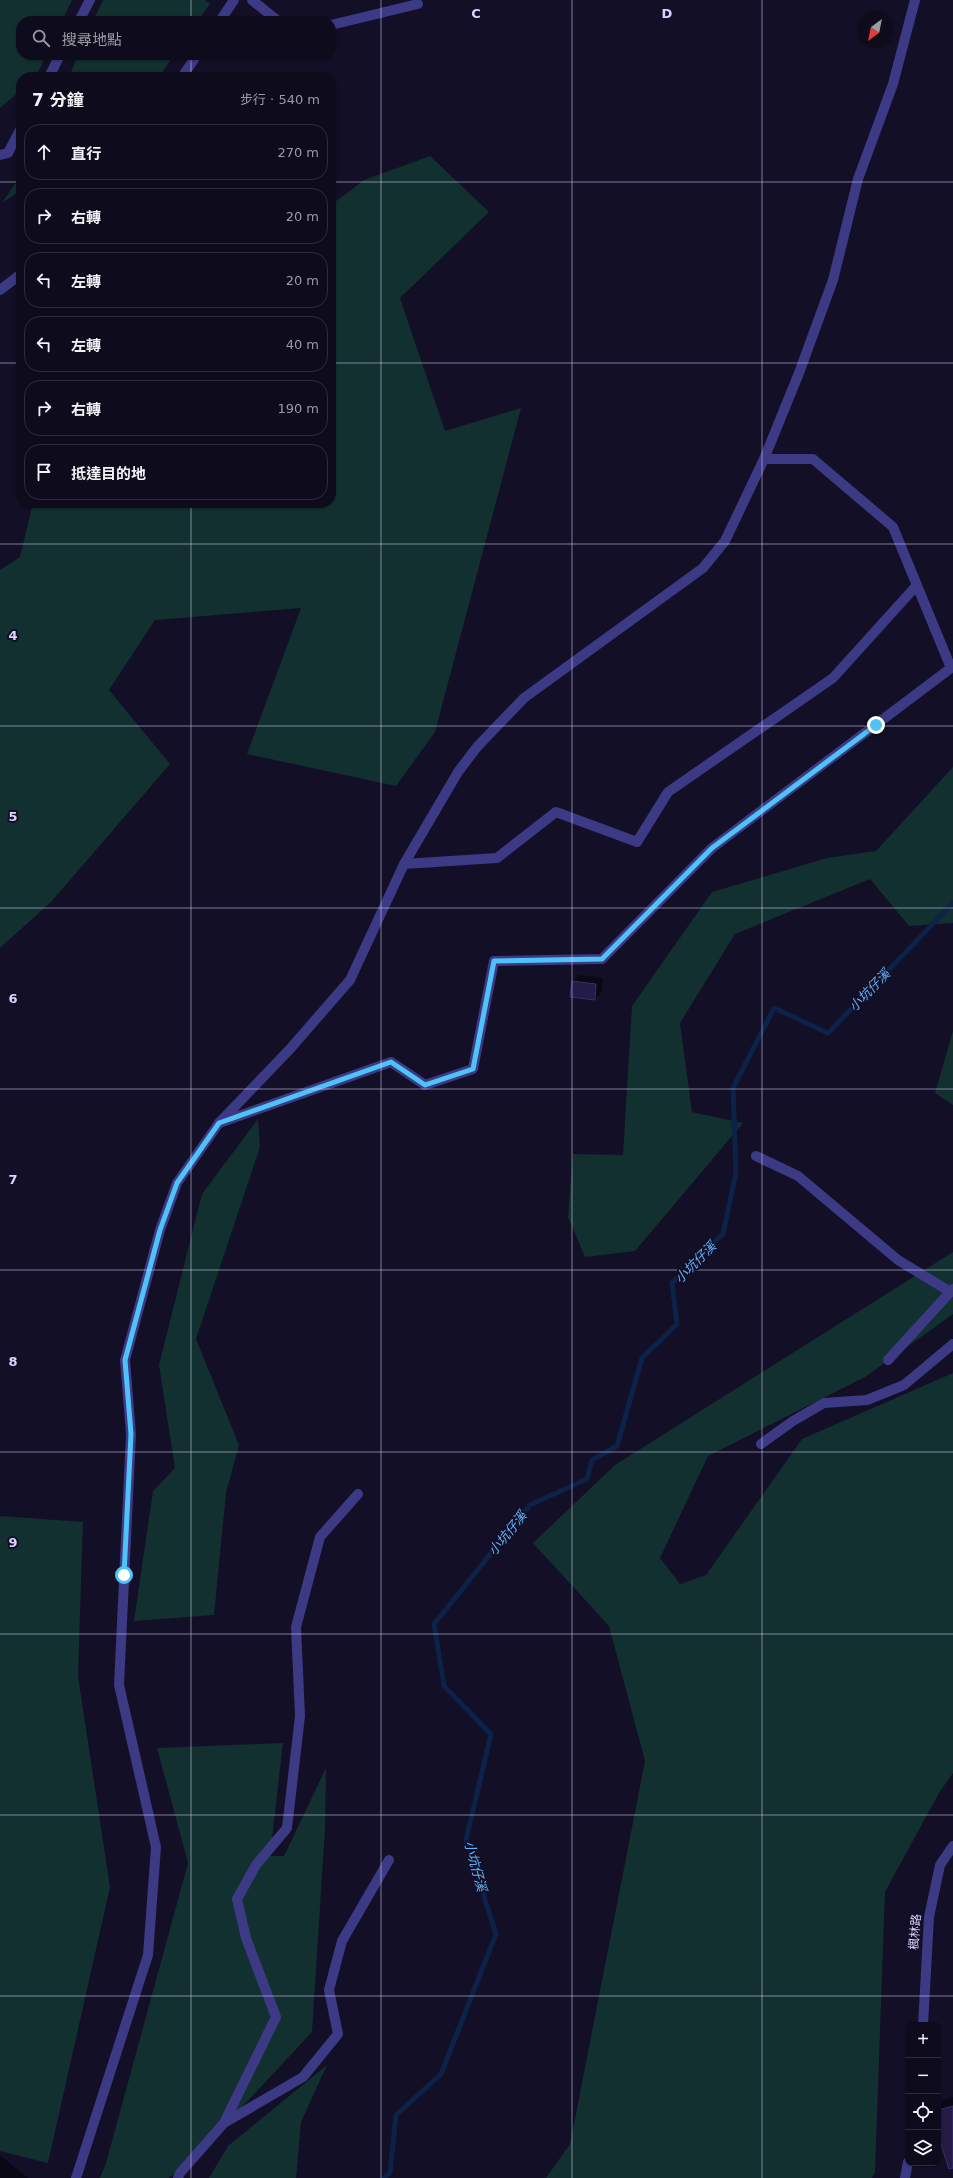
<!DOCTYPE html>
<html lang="zh-TW">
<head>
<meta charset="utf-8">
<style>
	body { margin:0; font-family:"DejaVu Sans","Noto Sans TC",sans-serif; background:#1c1929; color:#f1f3f6 }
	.controls { position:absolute; right:12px; bottom:12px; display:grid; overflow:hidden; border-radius:8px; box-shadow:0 1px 3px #0004 }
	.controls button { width:36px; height:36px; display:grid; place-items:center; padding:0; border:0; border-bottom:1px solid #2e2b3b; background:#0e0b1c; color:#f1f3f6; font:20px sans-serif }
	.compass { position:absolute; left:857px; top:12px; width:36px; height:36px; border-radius:50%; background:#0e0b1c; box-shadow:0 1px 3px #0004; rotate:212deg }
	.stop { position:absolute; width:12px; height:12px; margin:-9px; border:3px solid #4fc3f7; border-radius:50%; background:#fff }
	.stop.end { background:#4fc3f7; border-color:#fff; box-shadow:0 1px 4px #0008 }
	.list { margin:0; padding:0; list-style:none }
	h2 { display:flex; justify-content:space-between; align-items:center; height:52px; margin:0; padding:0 16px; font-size:17px }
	h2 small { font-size:13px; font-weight:400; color:#9b9ba3 }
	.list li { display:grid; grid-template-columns:26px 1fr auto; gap:12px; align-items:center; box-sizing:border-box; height:56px; margin:0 8px 8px; padding:0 8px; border:1px solid #2e2b3b; border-radius:16px }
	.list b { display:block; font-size:15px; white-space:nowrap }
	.list em { font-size:13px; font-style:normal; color:#9b9ba3 }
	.icon { flex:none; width:22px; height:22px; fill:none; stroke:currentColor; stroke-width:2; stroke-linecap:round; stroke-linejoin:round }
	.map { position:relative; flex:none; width:953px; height:2178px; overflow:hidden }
	.search { position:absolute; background:#0e0b1c; box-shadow:0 1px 3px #0004; left:16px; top:16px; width:320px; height:44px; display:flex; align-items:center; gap:10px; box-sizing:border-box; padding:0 14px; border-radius:16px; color:#9b9ba3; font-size:15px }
	.panel { position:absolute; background:#0e0b1c; box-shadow:0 1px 3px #0004; left:16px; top:72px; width:320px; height:436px; border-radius:16px }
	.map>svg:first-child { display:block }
	.green { fill:#12302f }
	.shadow { fill:#0007 }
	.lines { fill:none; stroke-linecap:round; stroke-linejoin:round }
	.stream { stroke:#0c2248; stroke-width:5 }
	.building { fill:#241b47; stroke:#3b2d73 }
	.lane { stroke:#3d3a85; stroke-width:10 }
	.street { stroke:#3d3a85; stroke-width:10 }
	.route { stroke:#4fc3f7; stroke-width:5 }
	.grid { fill:none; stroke:#d9d4ff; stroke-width:1; stroke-opacity:0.55 }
	.labels { text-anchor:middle; stroke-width:4; stroke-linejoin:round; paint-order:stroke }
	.street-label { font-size:12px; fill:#d9d4ff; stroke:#130f26 }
	.water-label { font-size:13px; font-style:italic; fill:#62b6ff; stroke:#130f26 }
	.grid-label { font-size:13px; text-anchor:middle; font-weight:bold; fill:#d9d4ff; stroke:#130f26; stroke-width:4; stroke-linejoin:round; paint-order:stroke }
</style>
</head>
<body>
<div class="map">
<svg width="953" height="2178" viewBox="0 0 953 2178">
	<rect width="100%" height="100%" fill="#130f26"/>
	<!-- green -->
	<path class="green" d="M 0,0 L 72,0 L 62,21 L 21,21 L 21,55 L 46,55 L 36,77 L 21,77 L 21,90 L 0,108 Z
		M 103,0 L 205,0 L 210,4 L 198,21 L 93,21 Z
		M 78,55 L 174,55 L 159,77 L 69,77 Z
		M 430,156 L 489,212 L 400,298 L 445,431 L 521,408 L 435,732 L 396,786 L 247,754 L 301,608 L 155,620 L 109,690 L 170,764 L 52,901 L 0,948 L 0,570 L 20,557 L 33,503 L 331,503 L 331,205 L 364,180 Z
		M 21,175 L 21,190 L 2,203 Z
		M 953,767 L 953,923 L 909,926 L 870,879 L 735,934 L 680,1023 L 692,1112 L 743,1123 L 635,1251 L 585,1257 L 568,1217 L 573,1154 L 623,1155 L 632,1006 L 712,892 L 827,858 L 876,851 Z
		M 953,1031 L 953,1105 L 935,1093 Z
		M 258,1119 L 260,1147 L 196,1339 L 239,1445 L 226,1493 L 214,1615 L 134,1621 L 153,1491 L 175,1468 L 159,1365 L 202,1194 Z
		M 953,1252 L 953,1314 L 865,1377 L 708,1456 L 660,1558 L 680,1584 L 706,1575 L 802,1439 L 953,1373 L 953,1773 L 939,1793 L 885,1892 L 875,2172 L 872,2178 L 546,2178 L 570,2144 L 645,1761 L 609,1626 L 533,1543 L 615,1465 Z
		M 0,1516 L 83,1522 L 78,1676 L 110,1887 L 48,2163 L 0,2151 Z
		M 283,1743 L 270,1856 L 284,1856 L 326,1768 L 325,1829 L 312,2032 L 186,2167 L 168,2178 L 100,2178 L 106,2163 L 188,1863 L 157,1748 Z
		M 327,2065 L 301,2122 L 296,2178 L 209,2178 L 228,2146 Z"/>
	<!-- shadow -->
	<path class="shadow" d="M 579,975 L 603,978 L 601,993 L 594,999 L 573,982 Z
		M 953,2097 L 953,2167 L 938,2132 L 938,2107 L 945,2099 Z
		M 0,2156 L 1,2156 L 28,2178 L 0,2178 Z"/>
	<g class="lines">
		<!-- stream -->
		<path class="stream" d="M 384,2178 L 390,2173 L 396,2115 L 441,2074 L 496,1934 L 466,1840 L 491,1734 L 444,1686 L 434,1624 L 530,1505 L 587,1479 L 592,1460 L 617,1446 L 642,1358 L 677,1324 L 672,1283 L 723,1234 L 736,1172 L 733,1088 L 774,1008 L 828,1033 L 953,903"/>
	</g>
	<!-- building -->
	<path class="building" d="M 572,981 L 596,984 L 595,1000 L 570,997 Z
		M 953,2106 L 953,2168 L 949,2169 L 938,2135 L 938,2110 Z"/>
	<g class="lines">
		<!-- lane -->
		<path class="lane" d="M 252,0 L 278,21
			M 79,21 L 90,0
			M 220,21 L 234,0
			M 331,25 L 418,4
			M 49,77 L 60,55
			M 182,77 L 197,55
			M 0,155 L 8,153 L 21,128
			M 0,290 L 21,274
			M 404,864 L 497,858 L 556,812 L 637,842 L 668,792 L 833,678 L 917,585
			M 219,1123 L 391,1062 L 425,1085 L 473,1069 L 494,961 L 602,959 L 712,848 L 951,668 L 893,527 L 813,459 L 764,459
			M 756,1156 L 798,1176 L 898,1260 L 949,1291
			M 888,1360 L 953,1289
			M 761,1444 L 793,1421 L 824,1403 L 867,1400 L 904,1385 L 953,1344
			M 224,2123 L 303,2077 L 338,2034 L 329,1990 L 342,1941 L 389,1860
			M 178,2178 L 180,2173 L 224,2123 L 276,2017 L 246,1938 L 237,1899 L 256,1865 L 287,1828 L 300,1716 L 296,1627 L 320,1537 L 358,1494"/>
		<!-- street -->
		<path class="street" d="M 923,2025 L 929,1917 L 940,1865 L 953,1846
			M 76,2178 L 148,1955 L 156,1847 L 119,1685 L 131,1434 L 125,1360 L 160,1230 L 177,1183 L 219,1123 L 290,1049 L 350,980 L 404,864 L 458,772 L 477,747 L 524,698 L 703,568 L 725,541 L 764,459 L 799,373 L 833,280 L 858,179 L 893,84 L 915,0
			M 905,2178 L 908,2162"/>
	</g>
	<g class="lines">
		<!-- route -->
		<path class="route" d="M 124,1575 L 131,1434 L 125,1360 L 160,1230 L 177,1183 L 219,1123 L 391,1062 L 425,1085 L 473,1069 L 494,961 L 602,959 L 712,848 L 876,725"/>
	</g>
	<!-- grid -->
	<path class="grid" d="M 191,0 L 191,21M 381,0 L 381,2178M 572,0 L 572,2178M 762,0 L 762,2178M 191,55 L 191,77M 0,182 L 21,182M 331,182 L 953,182M 0,363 L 21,363M 331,363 L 953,363M 191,503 L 191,2178M 0,544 L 953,544M 0,726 L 953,726M 0,908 L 953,908M 0,1089 L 953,1089M 0,1270 L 953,1270M 0,1452 L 953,1452M 0,1634 L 953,1634M 0,1815 L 953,1815M 0,1996 L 953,1996"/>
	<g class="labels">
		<!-- street labels -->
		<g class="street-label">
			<text transform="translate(915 1932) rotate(-85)" y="4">楓林路</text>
		</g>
		<!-- water labels -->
		<g class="water-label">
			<text transform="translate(869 990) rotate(-46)" y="5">小坑仔溪</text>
			<text transform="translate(695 1262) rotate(-45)" y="5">小坑仔溪</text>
			<text transform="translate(507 1533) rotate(-51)" y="5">小坑仔溪</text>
			<text transform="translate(476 1866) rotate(75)" y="5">小坑仔溪</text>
		</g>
	</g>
	<g class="grid-label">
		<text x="476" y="18">C</text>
		<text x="667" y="18">D</text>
		<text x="13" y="640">4</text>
		<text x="13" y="821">5</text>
		<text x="13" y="1003">6</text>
		<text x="13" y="1184">7</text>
		<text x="13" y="1366">8</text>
		<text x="13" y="1547">9</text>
	</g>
</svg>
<div class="controls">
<button>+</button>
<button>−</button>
<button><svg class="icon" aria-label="locate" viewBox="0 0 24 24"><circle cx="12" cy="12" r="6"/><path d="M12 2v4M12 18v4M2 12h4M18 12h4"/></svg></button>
<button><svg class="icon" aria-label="layers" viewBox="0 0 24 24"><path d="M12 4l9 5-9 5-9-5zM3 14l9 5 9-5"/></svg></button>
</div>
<svg class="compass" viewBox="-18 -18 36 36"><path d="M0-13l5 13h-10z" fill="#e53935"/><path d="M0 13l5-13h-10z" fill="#9b9ba3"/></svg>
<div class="stop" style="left:124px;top:1575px"></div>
<div class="stop end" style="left:876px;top:725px"></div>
<div class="search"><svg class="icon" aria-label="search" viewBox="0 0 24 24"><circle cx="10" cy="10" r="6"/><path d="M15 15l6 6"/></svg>搜尋地點</div>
<section class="panel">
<h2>7 分鐘<small>步行 · 540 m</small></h2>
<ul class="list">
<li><svg class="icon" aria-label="ahead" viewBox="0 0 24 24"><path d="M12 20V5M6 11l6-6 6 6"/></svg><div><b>直行</b></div><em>270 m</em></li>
<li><svg class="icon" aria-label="right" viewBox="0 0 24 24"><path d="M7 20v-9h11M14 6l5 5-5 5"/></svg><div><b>右轉</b></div><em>20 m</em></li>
<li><svg class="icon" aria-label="left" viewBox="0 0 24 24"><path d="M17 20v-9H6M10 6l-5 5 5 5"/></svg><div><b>左轉</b></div><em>20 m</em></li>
<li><svg class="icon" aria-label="left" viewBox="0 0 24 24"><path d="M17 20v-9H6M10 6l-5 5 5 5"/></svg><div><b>左轉</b></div><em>40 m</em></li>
<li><svg class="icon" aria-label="right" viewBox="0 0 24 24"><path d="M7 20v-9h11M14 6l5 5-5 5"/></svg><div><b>右轉</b></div><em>190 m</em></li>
<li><svg class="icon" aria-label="arrive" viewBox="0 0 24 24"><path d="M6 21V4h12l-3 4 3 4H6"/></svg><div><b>抵達目的地</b></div></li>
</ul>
</section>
</div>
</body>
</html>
